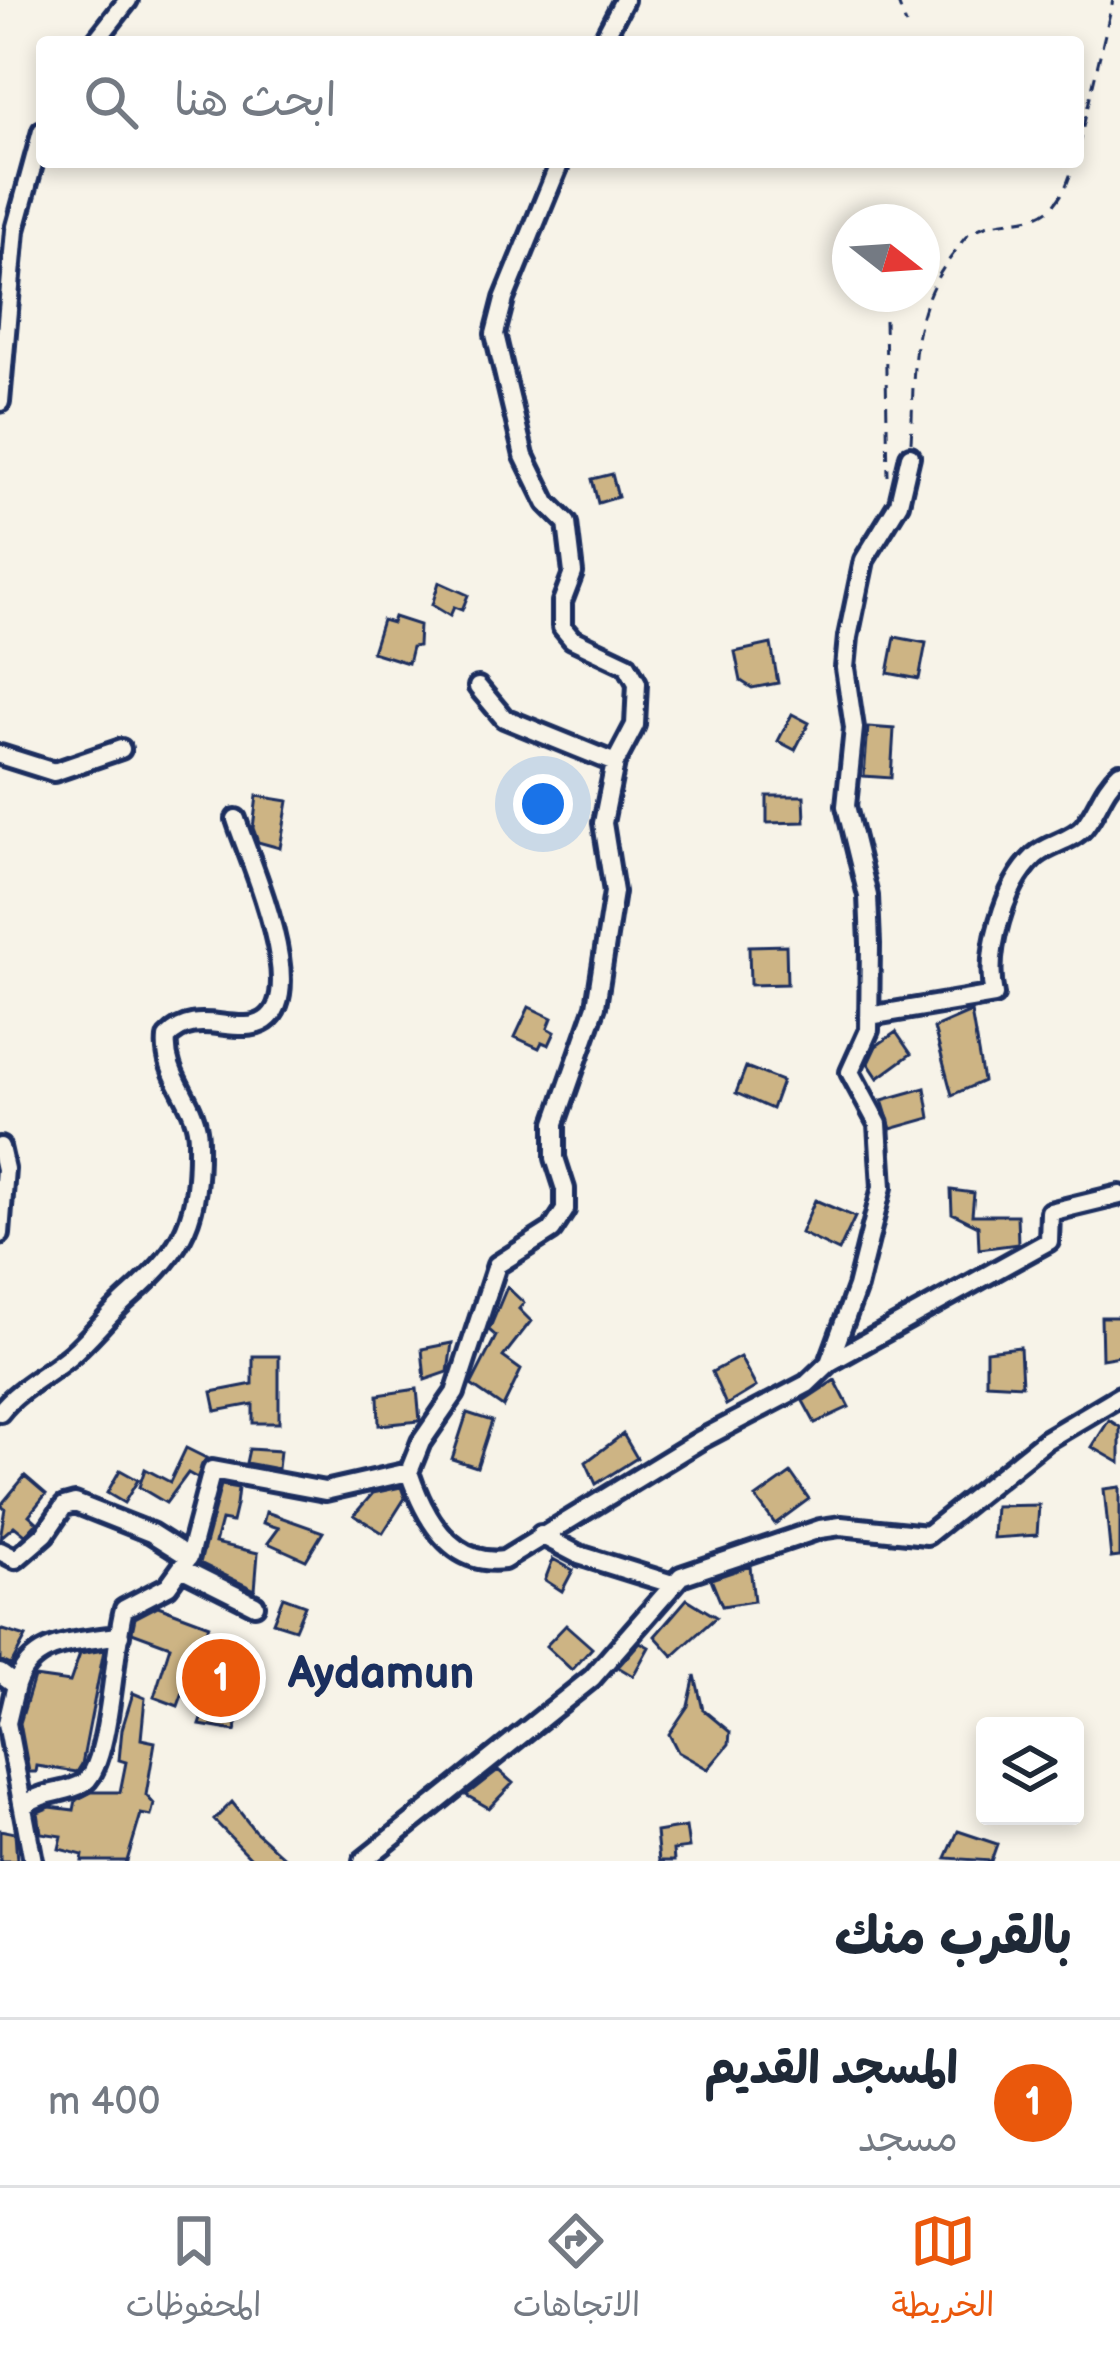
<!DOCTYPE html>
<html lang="ar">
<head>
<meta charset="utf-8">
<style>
	body { margin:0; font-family:"Balsamiq Sans","Playpen Sans Arabic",sans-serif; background:#f6f6f7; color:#1f2937; direction:rtl }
	.controls { position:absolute; right:36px; bottom:36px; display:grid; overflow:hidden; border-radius:12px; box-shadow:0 6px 18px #0003 }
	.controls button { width:108px; height:108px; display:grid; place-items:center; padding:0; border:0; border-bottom:3px solid #e0e1e3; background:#fff; color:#1f2937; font:60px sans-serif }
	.compass { position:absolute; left:832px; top:204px; width:108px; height:108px; border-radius:50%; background:#fff; box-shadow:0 6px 18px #0003; rotate:107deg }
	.you { position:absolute; left:543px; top:804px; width:42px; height:42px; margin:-30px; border:9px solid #fff; border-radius:50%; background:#1a73e8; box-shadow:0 0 0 18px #1a73e833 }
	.badge { display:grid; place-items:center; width:78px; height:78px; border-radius:50%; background:#ea580c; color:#fff; font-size:39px; font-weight:700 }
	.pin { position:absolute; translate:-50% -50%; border:6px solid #fff; box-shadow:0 3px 12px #0006 }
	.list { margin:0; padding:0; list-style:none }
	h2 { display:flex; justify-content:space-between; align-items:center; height:156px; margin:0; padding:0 48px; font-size:51px }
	h2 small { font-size:39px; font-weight:400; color:#747a83 }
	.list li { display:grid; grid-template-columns:78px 1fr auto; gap:36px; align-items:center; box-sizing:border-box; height:168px; padding:0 48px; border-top:3px solid #e0e1e3 }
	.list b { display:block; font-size:45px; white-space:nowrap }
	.list p { margin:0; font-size:39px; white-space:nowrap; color:#747a83 }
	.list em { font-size:39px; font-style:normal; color:#747a83 }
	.icon { flex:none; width:66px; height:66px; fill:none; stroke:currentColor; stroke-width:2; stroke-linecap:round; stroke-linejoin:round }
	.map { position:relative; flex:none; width:1120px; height:1861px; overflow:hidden; direction:ltr }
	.search { position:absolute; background:#fff; box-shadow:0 6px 18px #0003; left:36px; right:36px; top:36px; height:132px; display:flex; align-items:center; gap:30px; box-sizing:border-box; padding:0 42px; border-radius:12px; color:#747a83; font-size:45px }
	.sheet { height:324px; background:#fff }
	nav { display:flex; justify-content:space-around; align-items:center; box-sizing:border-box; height:168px; border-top:3px solid #e0e1e3; background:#fff; font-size:33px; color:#747a83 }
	nav a { display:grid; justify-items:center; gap:6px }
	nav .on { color:#ea580c }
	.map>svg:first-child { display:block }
	.building { fill:#cdb484; stroke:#1b2f5e; stroke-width:3 }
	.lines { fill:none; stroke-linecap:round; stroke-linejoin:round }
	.minor-casing { stroke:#1b2f5e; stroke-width:26 }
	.path { stroke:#1b2f5e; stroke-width:3; stroke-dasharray:12 9; stroke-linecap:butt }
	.minor { stroke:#f7f3e8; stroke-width:16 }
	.labels { text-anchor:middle; stroke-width:10; stroke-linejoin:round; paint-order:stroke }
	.quarter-label { font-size:45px; font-weight:bold; fill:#1b2f5e; stroke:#f7f3e8 }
</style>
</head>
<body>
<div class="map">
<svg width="1120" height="1861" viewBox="0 0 1120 1861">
	<rect width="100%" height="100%" fill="#f7f3e8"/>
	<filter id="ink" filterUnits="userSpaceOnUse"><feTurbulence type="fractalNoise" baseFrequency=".00833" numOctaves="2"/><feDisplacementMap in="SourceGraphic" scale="24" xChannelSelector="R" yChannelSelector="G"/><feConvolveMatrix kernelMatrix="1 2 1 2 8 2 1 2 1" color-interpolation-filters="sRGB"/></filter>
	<g filter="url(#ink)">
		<!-- building -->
		<path class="building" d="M 612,474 L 618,497 L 598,503 L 592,479 Z
			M 439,582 L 468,595 L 462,610 L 454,607 L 450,616 L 432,605 Z
			M 394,617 L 419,625 L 418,646 L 412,647 L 408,663 L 372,652 L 382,620 L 392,623 Z
			M 895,637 L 926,643 L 919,679 L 888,673 Z
			M 771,644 L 778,683 L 752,688 L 741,681 L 735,652 Z
			M 792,714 L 809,723 L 795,750 L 778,741 Z
			M 868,727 L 894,729 L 891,778 L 864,776 Z
			M 257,796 L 288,801 L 280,848 L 258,842 L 253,828 Z
			M 767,796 L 804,796 L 805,822 L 767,823 Z
			M 786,945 L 787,984 L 750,985 L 749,946 Z
			M 529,1007 L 552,1018 L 548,1028 L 555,1032 L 549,1045 L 542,1042 L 539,1048 L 515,1037 Z
			M 971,1012 L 983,1081 L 952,1095 L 934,1028 Z
			M 896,1032 L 911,1054 L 878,1078 L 868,1063 L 876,1046 Z
			M 746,1067 L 782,1081 L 772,1109 L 736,1093 Z
			M 925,1088 L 930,1118 L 891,1129 L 882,1100 Z
			M 951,1190 L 974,1193 L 972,1215 L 1017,1215 L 1018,1244 L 979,1249 L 978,1226 L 952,1213 Z
			M 815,1200 L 855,1217 L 839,1251 L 801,1233 Z
			M 507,1287 L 524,1303 L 519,1309 L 531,1321 L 503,1357 L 521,1370 L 503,1407 L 471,1385 L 496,1336 L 489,1330 Z
			M 1101,1317 L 1120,1317 L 1120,1356 L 1102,1359 Z
			M 452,1343 L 448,1372 L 425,1380 L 422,1349 Z
			M 1020,1347 L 1022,1385 L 986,1383 L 986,1351 Z
			M 253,1356 L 279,1356 L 279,1423 L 253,1423 L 253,1404 L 216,1411 L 212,1392 L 253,1384 Z
			M 740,1357 L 756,1387 L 726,1405 L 712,1372 Z
			M 835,1380 L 849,1407 L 815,1423 L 803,1401 Z
			M 417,1389 L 420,1421 L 379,1425 L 378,1395 Z
			M 467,1413 L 492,1421 L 477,1467 L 452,1459 Z
			M 1109,1420 L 1120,1427 L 1120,1463 L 1092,1447 Z
			M 623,1434 L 637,1458 L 596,1484 L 586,1462 Z
			M 186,1448 L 206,1458 L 197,1478 L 188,1473 L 166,1503 L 139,1487 L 145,1469 L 170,1482 Z
			M 249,1449 L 280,1451 L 278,1469 L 246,1463 Z
			M 120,1470 L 138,1480 L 124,1503 L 107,1493 Z
			M 791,1473 L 809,1499 L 775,1524 L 756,1498 Z
			M 25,1476 L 46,1494 L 29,1515 L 37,1522 L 25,1535 L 14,1526 L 0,1538 L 5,1508 L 1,1505 Z
			M 221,1485 L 238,1488 L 236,1505 L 232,1522 L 221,1520 L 215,1543 L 258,1553 L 255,1590 L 200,1563 Z
			M 401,1487 L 405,1498 L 383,1533 L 354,1515 L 373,1493 Z
			M 1120,1487 L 1120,1557 L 1111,1558 L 1104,1489 Z
			M 1039,1505 L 1037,1535 L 993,1538 L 995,1506 Z
			M 266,1512 L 323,1532 L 306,1560 L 268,1543 L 279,1528 L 263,1523 Z
			M 553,1559 L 573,1570 L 562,1591 L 545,1580 Z
			M 750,1566 L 754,1601 L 722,1606 L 711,1579 Z
			M 283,1597 L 305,1605 L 295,1629 L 273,1622 Z
			M 687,1599 L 716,1617 L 673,1656 L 655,1636 Z
			M 158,1606 L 209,1625 L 197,1657 L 240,1666 L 232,1703 L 243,1705 L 235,1731 L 200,1725 L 211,1692 L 185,1687 L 178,1706 L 154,1697 L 170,1646 L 132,1632 L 135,1618 Z
			M 566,1625 L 592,1648 L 572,1670 L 546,1646 Z
			M 0,1629 L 26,1637 L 11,1665 L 0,1660 Z
			M 640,1642 L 649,1647 L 633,1676 L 618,1667 Z
			M 104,1650 L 82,1764 L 77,1772 L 37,1766 L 36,1772 L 29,1772 L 20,1723 L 34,1677 L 70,1682 L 80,1654 Z
			M 695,1675 L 703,1710 L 730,1732 L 729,1744 L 708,1769 L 678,1752 L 669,1734 L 688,1706 Z
			M 133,1693 L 145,1698 L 141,1739 L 155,1742 L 146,1795 L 154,1804 L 151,1816 L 141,1814 L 127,1861 L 82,1861 L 83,1855 L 59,1849 L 62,1836 L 41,1833 L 38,1812 L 50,1807 L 74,1810 L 76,1800 L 92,1792 L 120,1792 L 126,1762 L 119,1760 L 122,1729 Z
			M 498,1770 L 513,1783 L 489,1808 L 466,1795 Z
			M 232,1802 L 254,1830 L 288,1861 L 254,1861 L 214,1820 Z
			M 686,1827 L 689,1848 L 673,1850 L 674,1861 L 659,1861 L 656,1832 Z
			M 0,1830 L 15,1833 L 17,1861 L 0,1861 Z
			M 958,1831 L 997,1844 L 991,1861 L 946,1858 Z"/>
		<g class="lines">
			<defs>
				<path id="minor" d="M 95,42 L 128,0
					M 602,42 L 624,0
					M 560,162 L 504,299 L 495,334 L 524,456 L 547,503 L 567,523 L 573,573 L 562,602 L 562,627 L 572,639 L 627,665 L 637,683 L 635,725 L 615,763
					M 0,402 L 15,230 L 42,131
					M 0,755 L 54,772 L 121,749
					M 869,1016 L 994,995 C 985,954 1003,886 1035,856 C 1048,844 1072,841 1084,827 C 1098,810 1102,789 1120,773
					M 0,1147 L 5,1169 L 0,1234
					M 830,1362 L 1049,1241 L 1050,1212 L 1120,1195
					M 0,1412 C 18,1388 49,1374 72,1354 C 92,1336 110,1313 131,1295 C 186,1246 199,1218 198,1141 C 198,1101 163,1078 167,1038 C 190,1013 217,1027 246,1026 C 325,1023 247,856 236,819
					M 409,1472 L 421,1442 L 455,1393 L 497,1265 L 552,1230 L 565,1210 L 565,1189 L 555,1158 L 555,1123 L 596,1006 L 614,892 L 603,823 L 615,763 L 504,718 L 478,687
					M 541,1535 L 579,1555 L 672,1584
					M 0,1551 L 16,1559 L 45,1534 L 64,1506 L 75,1503 L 151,1533 L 189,1557
					M 181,1568 L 255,1605
					M 0,1673 L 16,1685 L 7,1723 L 33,1861
					M 16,1685 C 31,1639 79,1643 120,1635
					M 25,1805 C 44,1790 68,1794 85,1782 C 111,1762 114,1640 124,1609 L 168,1586 L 189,1557 L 212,1470 L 325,1491 L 409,1472 C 424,1517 451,1567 504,1560 L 700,1440 L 807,1384 L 829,1363 L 857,1287 L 882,1187 L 878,1124 L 850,1072 L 869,1030 L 870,944 L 868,896 L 846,806 L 854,728 L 845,668 L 848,637 L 864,560 L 899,503 L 910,456
					M 363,1861 L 592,1678 L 681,1576 L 820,1529 L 841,1526 L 927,1535 L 1046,1440 L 1120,1396"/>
			</defs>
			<!-- minor casing -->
			<use href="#minor" class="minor-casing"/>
			<!-- path -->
			<path class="path" d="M 897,0 L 906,25
				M 1078,148 L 1113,0
				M 885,320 L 888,476
				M 911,442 C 915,375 907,313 952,256 C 956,250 963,239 969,234 C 1011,206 1053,244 1074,162"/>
			<!-- minor -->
			<use href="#minor" class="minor"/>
		</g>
	</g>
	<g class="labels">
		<!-- quarter labels -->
		<g class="quarter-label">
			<text x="381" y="1688">Aydamun</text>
		</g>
	</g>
</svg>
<div class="controls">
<button><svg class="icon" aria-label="layers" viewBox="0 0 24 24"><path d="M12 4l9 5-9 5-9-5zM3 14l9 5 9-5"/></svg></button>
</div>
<svg class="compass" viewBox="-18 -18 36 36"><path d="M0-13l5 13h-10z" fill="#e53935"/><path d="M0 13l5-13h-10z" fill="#747a83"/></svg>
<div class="you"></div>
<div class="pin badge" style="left:221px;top:1678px">1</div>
<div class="search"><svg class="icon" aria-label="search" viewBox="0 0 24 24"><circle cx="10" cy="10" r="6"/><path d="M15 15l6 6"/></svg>ابحث هنا</div>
</div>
<section class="sheet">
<h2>بالقرب منك<small></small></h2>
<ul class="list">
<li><span class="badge">1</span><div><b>المسجد القديم</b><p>مسجد</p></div><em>400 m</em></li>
</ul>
</section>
<nav>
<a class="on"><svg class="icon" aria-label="map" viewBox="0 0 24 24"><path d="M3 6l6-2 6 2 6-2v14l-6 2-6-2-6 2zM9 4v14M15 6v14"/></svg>الخريطة</a>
<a><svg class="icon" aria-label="directions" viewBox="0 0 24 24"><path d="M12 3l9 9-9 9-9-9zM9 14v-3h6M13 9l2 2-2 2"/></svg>الاتجاهات</a>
<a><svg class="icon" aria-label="saved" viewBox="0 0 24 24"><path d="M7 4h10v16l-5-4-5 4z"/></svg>المحفوظات</a>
</nav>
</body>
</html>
